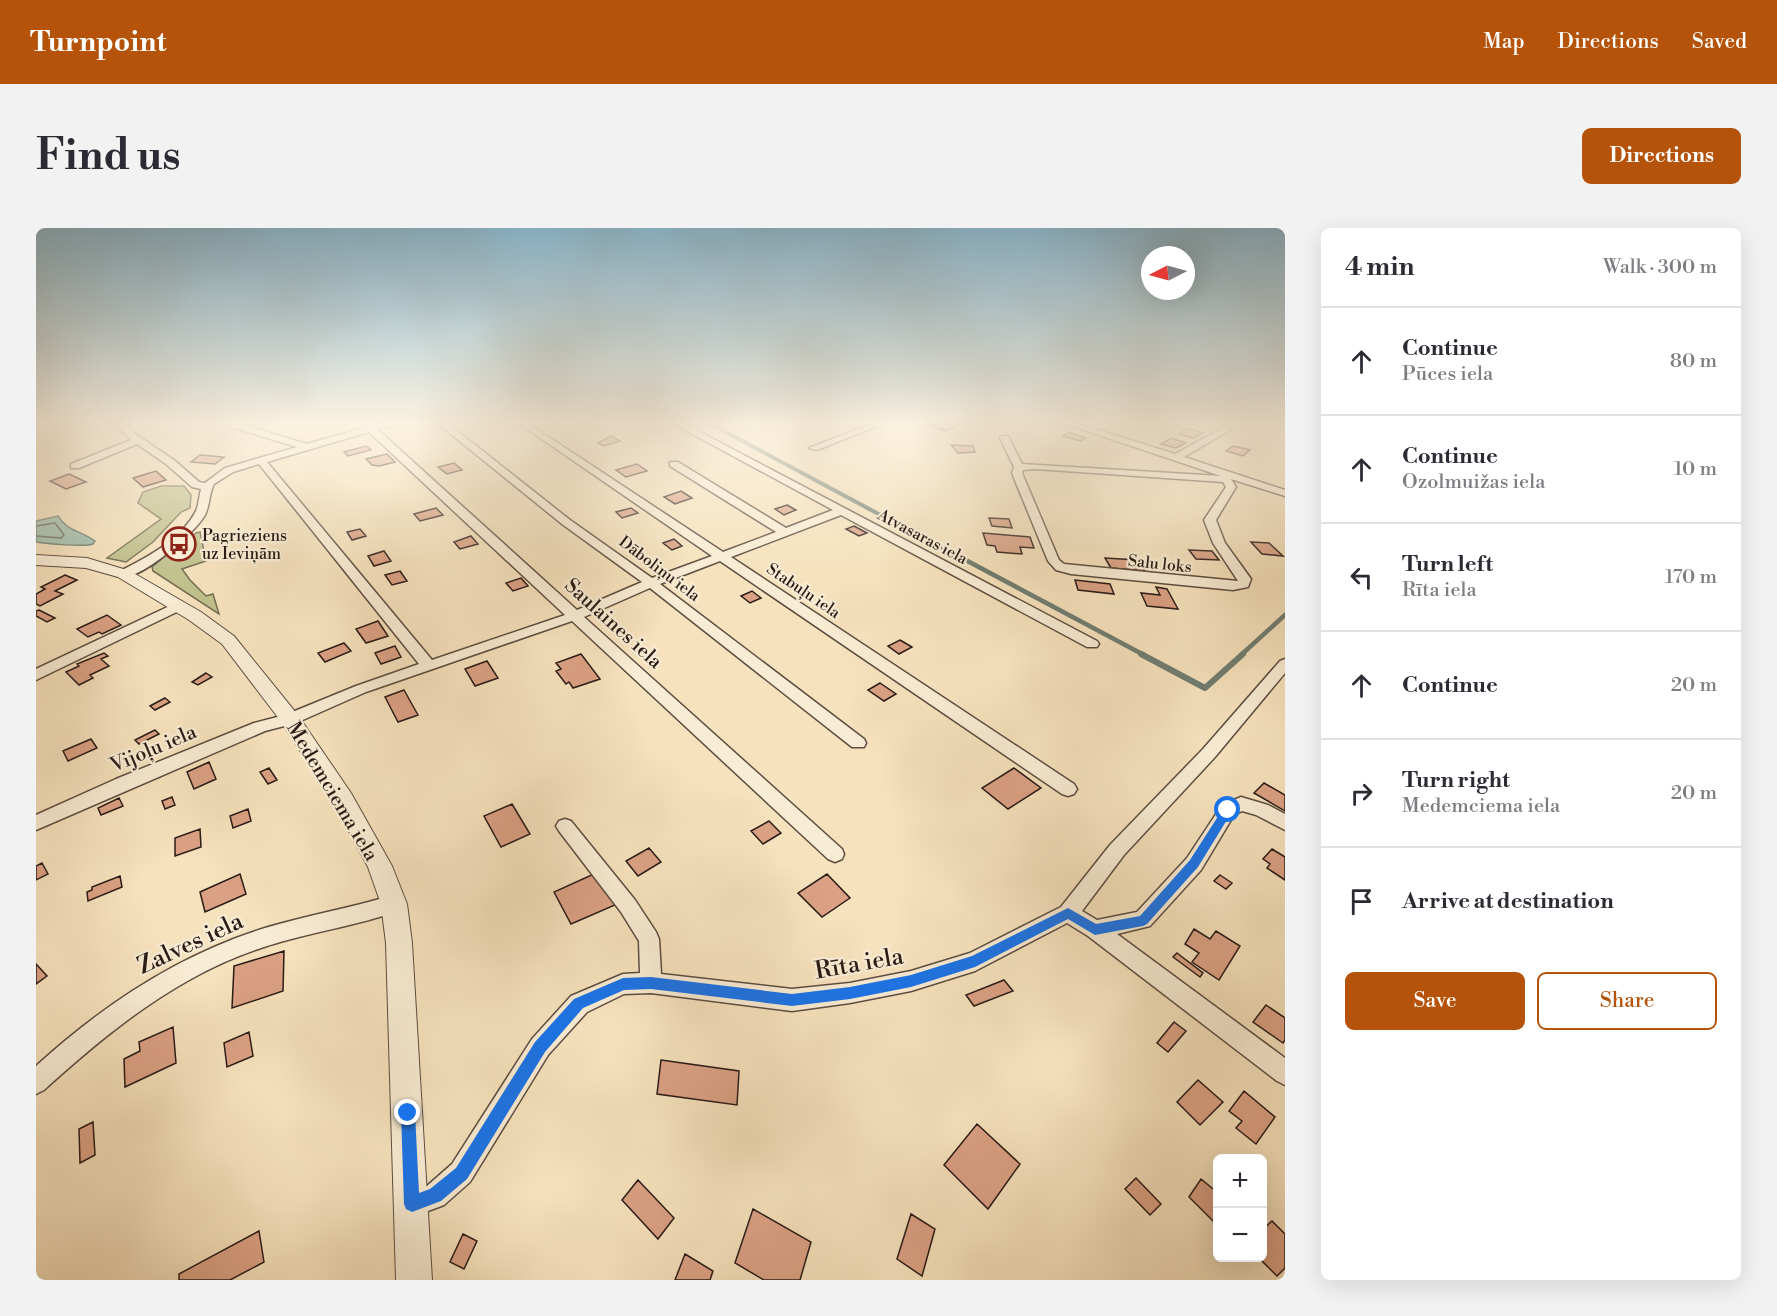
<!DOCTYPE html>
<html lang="en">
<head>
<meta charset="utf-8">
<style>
	body { margin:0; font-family:"Libre Bodoni",serif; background:#f2f2f3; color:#2b2b33 }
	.controls { position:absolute; right:18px; bottom:18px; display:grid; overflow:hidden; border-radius:9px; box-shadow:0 6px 24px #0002 }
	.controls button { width:54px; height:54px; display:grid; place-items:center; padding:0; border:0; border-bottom:2px solid #e1e1e2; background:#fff; color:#2b2b33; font:30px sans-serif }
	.compass { position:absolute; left:1105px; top:18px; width:54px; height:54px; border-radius:50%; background:#fff; box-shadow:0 6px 24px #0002; rotate:264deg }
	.stop { position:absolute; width:18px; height:18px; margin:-14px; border:4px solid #1a73e8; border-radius:50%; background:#fff }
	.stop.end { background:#1a73e8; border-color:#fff; box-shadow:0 2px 6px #0008 }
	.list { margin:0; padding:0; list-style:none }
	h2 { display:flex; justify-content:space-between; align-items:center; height:78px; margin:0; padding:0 24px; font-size:26px }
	h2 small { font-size:20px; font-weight:400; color:#7c7c81 }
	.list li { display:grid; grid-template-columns:39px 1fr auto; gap:18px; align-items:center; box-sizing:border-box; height:108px; padding:0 24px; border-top:2px solid #e1e1e2 }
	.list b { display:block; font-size:22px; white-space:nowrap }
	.list p { margin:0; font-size:20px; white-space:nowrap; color:#7c7c81 }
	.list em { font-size:20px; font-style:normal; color:#7c7c81 }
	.actions { display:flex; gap:12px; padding:18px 24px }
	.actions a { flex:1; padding:14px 0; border:2px solid #b45309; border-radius:9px; text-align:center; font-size:21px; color:#b45309 }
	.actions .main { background:#b45309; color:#fff }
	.icon { flex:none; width:33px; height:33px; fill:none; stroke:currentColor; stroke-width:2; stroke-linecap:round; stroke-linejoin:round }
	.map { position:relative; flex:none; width:1249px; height:1052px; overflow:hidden; border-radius:9px }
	header { display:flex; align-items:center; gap:36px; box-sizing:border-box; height:84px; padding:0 30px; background:#b45309; color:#fff }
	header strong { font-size:28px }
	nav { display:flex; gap:33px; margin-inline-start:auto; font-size:21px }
	.intro { display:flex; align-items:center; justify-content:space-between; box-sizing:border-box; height:144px; padding:0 36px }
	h1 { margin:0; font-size:42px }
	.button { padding:15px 27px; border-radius:9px; background:#b45309; color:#fff; font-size:21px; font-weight:700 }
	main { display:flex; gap:36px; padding:0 36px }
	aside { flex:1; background:#fff; border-radius:9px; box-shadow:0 6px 24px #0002 }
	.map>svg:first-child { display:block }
	.green { fill:#c1c28e; stroke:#756e52; stroke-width:1.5 }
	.water { fill:#9dbead; stroke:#6f7d71; stroke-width:1.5 }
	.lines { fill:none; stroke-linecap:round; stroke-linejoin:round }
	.shore { stroke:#636c62; stroke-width:1.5 }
	.stream-far2 { stroke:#6f7d71; stroke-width:4 }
	.stream-far1 { stroke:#6f7d71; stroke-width:4.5 }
	.stream { stroke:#6f7d71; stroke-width:6 }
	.building { fill:#dba184; stroke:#291b16; stroke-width:1.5 }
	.minor-casing { stroke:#5c4d40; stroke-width:3 }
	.tertiary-casing { stroke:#5c4d40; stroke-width:2 }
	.minor { fill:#f9ecd4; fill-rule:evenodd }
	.tertiary { fill:#f9ecd4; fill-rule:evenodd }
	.route { fill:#1a73e8 }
	.labels { text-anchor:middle; stroke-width:4.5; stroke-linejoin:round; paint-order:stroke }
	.far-poi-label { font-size:16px; fill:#291b16; stroke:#f9ecd4; text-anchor:start }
	.far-street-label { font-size:16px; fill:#291b16; stroke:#f9ecd4 }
	.street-label { font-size:20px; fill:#291b16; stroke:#f9ecd4 }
	.near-street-label { font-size:24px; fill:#291b16; stroke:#f9ecd4 }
</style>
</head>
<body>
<header>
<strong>Turnpoint</strong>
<nav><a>Map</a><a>Directions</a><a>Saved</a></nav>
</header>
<div class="intro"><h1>Find us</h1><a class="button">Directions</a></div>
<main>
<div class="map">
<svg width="1249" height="1052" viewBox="0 0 1249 1052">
	<rect width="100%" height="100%" fill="#f6e2bd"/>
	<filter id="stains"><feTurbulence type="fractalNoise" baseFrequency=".00333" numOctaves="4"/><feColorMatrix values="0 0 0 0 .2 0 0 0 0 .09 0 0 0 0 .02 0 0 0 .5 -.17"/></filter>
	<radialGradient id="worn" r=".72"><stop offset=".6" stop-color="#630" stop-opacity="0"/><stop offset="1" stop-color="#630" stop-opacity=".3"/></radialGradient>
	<!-- green -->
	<path class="green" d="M 125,258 L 148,258 L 155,267 L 154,280 L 145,284 L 117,314 L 90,334 L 71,330 L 125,291 L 102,275 L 107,264 Z
		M 164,304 L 170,333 L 146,341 L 154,352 L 170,368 L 177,366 L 183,386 L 117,343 L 116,339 L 134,324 L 138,324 L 160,305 Z"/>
	<!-- water -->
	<path class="water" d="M 22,288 C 32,304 44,302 59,313 L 57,316 C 50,319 10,316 0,314 L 0,293 Z"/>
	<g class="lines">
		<!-- shore -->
		<path class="shore" d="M 0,298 L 19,295 L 28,307 L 25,310 L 0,308"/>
		<!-- stream-far2 -->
		<path class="stream-far2" d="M 671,194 L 865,298"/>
		<!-- stream-far1 -->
		<path class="stream-far1" d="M 862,296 L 1108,427
			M 1205,427 L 1249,387"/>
		<!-- stream -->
		<path class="stream" d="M 1105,426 L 1169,460 L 1207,426"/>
	</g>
	<!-- building -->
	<path class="building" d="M 897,194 L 914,194 L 923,197 L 909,203 L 891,196 Z
		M 1152,200 L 1167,205 L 1157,210 L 1143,206 Z
		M 1033,204 L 1050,210 L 1044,213 L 1027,208 Z
		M 575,208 L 584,213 L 568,218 L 562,215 Z
		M 1135,210 L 1150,215 L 1140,220 L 1125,216 Z
		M 915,217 L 937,218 L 939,224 L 922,225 Z
		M 330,218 L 335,222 L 312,228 L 308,224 Z
		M 1197,218 L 1214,222 L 1207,228 L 1190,223 Z
		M 351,226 L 359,234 L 343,238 L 336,237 L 330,231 Z
		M 164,227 L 188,229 L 179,236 L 155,234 Z
		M 418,235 L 426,242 L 411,246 L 402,239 Z
		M 601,236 L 611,243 L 590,249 L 580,242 Z
		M 120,243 L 130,252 L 107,259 L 97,250 Z
		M 33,246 L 50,254 L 30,261 L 14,253 Z
		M 645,263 L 656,270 L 639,276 L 628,269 Z
		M 751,277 L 760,282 L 748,287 L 739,281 Z
		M 400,280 L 407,287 L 384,293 L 378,286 Z
		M 595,280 L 602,285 L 586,290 L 580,284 Z
		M 953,290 L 973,291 L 976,300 L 956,298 Z
		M 818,298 L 831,305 L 823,308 L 810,301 Z
		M 324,301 L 330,308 L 316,312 L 311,304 Z
		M 947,305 L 994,309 L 998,320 L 984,319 L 986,326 L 961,324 L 959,318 L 951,317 Z
		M 435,308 L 442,316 L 424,321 L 418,314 Z
		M 638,311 L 646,318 L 636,322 L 627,315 Z
		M 1215,314 L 1233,315 L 1247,328 L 1226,326 Z
		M 1153,322 L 1176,323 L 1183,332 L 1160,331 Z
		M 348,323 L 355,333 L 338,338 L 332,328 Z
		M 1069,330 L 1102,332 L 1109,343 L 1075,340 Z
		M 364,343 L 371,353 L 356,357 L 349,347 Z
		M 29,347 L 41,352 L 19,363 L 27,366 L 4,378 L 0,376 L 0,366 L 9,361 L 5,359 Z
		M 485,350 L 492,358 L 477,363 L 470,355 Z
		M 1039,352 L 1074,356 L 1078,366 L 1042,362 Z
		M 1120,359 L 1131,361 L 1142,381 L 1111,378 L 1105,365 L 1124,367 Z
		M 716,363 L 725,370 L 714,375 L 705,368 Z
		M 3,382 L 19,390 L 11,394 L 0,388 L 0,383 Z
		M 71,387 L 85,397 L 66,406 L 63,404 L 52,409 L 41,401 Z
		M 342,393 L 352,408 L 330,415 L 320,401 Z
		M 864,412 L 876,419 L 863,426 L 852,418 Z
		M 308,415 L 315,423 L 289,434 L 282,425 Z
		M 359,418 L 365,429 L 345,436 L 339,425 Z
		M 68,425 L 72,428 L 65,431 L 73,438 L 54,447 L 57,450 L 43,457 L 30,444 L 43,438 L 41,436 Z
		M 545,426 L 564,451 L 537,460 L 533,454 L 530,456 L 520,443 L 525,441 L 520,435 Z
		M 451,433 L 462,450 L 439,458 L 429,441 Z
		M 170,445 L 176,449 L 162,457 L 156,454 Z
		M 844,455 L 860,466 L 848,473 L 832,462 Z
		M 368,462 L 382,487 L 362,494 L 349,469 Z
		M 129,470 L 134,474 L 119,482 L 114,478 Z
		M 119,502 L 123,506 L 103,516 L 99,512 Z
		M 55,511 L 61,520 L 32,533 L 27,523 Z
		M 173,534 L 180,551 L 158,561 L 151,544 Z
		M 233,540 L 241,552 L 232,556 L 224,544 Z
		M 978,540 L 1005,560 L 972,581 L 946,560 Z
		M 1228,555 L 1249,567 L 1249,583 L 1218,565 Z
		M 136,569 L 139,577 L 129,581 L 126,573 Z
		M 83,570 L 87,578 L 65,587 L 62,580 Z
		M 476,576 L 494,606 L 465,619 L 448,588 Z
		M 212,581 L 215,593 L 197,600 L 194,588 Z
		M 733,593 L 745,605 L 727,616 L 715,603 Z
		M 164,601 L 165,619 L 139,628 L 139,610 Z
		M 613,620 L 625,634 L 602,648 L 590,633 Z
		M 1236,621 L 1249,629 L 1249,652 L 1231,640 L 1234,636 L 1227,631 Z
		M 6,635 L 12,646 L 0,652 L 0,638 Z
		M 560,645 L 579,677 L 535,696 L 518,664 Z
		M 204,646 L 210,666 L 169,684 L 164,664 Z
		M 791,646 L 814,670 L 786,689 L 762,665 Z
		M 1184,647 L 1196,655 L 1190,661 L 1178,653 Z
		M 84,648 L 86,659 L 52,673 L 51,664 L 56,662 L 56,659 Z
		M 1158,701 L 1174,711 L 1180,703 L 1204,718 L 1183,752 L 1156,734 L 1163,725 L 1149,716 Z
		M 248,723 L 247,763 L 196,780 L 198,738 Z
		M 1141,725 L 1167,745 L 1164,749 L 1137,729 Z
		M 0,736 L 11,748 L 0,756 Z
		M 968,752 L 977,763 L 938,778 L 930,767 Z
		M 1230,777 L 1249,790 L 1249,812 L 1247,815 L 1217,794 Z
		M 1138,794 L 1150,803 L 1132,824 L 1121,815 Z
		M 137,799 L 140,835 L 89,859 L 88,831 L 104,823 L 103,814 Z
		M 213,804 L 217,828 L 191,839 L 188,815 Z
		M 625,832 L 703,843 L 701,877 L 621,866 Z
		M 1162,852 L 1187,874 L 1164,897 L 1141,874 Z
		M 1208,863 L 1239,889 L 1220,916 L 1200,900 L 1206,893 L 1193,883 Z
		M 57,894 L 59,927 L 44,935 L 43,901 Z
		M 941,896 L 984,936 L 952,981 L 908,937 Z
		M 1100,950 L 1125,976 L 1114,987 L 1089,961 Z
		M 1165,951 L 1182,965 L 1182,989 L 1178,994 L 1153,969 Z
		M 602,952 L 638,990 L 622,1011 L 586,972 Z
		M 717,981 L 775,1014 L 764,1052 L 728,1052 L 699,1035 Z
		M 875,986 L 899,1001 L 886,1048 L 861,1031 Z
		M 1236,993 L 1249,1006 L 1249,1040 L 1241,1048 L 1223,1030 L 1226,1030 L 1226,1002 Z
		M 223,1003 L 228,1034 L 194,1052 L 143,1052 L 143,1046 Z
		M 427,1006 L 441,1013 L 428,1041 L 414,1034 Z
		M 649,1026 L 677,1043 L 674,1052 L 639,1052 Z"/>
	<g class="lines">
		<defs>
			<path id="minor" d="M 78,194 L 88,194 L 99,206 L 138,232 L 163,254 L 169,255 L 189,240 L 261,219 L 192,198 L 188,194 L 197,194 L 271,216 L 331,199 L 329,194 L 337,194 L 339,196 L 361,194 L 360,196 L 341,201 L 541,382 L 606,354 L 526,296 L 400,194 L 410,194 L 534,292 L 616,350 L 676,328 L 481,194 L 490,194 L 687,324 L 740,304 L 634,238 L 634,234 L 642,234 L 750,300 L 797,282 L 634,194 L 645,194 L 1061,413 L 1063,416 L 1061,419 L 1051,419 L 805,287 L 695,329 L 1038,556 L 1041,561 L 1038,566 L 1032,568 L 1026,566 L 684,333 L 624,356 L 828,511 L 830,515 L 828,519 L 816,519 L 614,360 L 548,389 L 806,621 L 808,626 L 806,631 L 799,634 L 792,631 L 536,393 L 330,464 L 260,495 L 229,503 L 0,602 L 0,587 L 80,551 L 218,495 L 249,487 L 320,458 L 383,436 L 223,236 L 197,244 L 178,256 C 173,265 174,277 169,287 C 159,305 104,353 84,349 L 82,346 L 84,343 C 110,330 146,311 160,283 C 163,276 163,268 165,261 L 156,259 L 130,236 L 101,216 L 43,240 L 35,240 L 35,236 L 95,212 ZM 333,204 L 335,206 L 529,387 L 396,432 L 231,234 Z
				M 840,194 L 852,194 L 781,222 L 773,220 Z
				M 1024,194 L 1037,194 L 1139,226 L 1198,194 L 1208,194 L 1148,229 L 1249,262 L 1249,268 L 1195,251 L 1200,259 L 1180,292 L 1189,315 L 1215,351 L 1212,359 L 1197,362 L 1035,346 L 1020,342 L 1012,333 L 976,245 L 978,239 L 964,210 L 966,208 L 972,208 L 986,236 L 1185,248 ZM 1000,241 L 1187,254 L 1190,259 L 1168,292 L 1177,315 L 1202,353 L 1028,336 L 1023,332 L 986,245 L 987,242 Z
				M 142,374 L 147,375 L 149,378 L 147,381 L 0,452 L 0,441 Z
				M 1249,431 L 1249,445 L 1179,529 L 1088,627 L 1046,683 L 1061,692 L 1101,684 L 1151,630 L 1186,577 L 1205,569 L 1232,577 L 1249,586 L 1249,602 L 1220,587 L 1206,583 L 1198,587 L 1165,642 L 1114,698 L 1081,706 L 1249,830 L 1249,857 L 1241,853 L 1052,708 L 1031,695 L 939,743 L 875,763 L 814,775 L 756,783 L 615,765 L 588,766 L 551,784 L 512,827 L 434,954 L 408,977 L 376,989 L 367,985 L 363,976 L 367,967 L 391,958 L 416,936 L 496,811 L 535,768 L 587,746 L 604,745 L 603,713 L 585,684 L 523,603 L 520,598 L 523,593 L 529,591 L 535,593 L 599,672 L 620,704 L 623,711 L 625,746 L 756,761 L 814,755 L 875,743 L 934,725 L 1025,679 L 1074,617 L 1167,521 L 1244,433 Z
				M 358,667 L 365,670 L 368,676 L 365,682 C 321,698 273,704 228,719 C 143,746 73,803 8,862 L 0,866 L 0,838 C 67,777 142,727 229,700 C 272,687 315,680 358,667 Z"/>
			<path id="tertiary" d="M 0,327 L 51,330 L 94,343 L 165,384 L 198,408 L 261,486 L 315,565 L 356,638 L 371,676 L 376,715 L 396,1052 L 360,1052 L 350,715 L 345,676 L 332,639 L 299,577 L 247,496 L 186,416 L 153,392 L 82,349 L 50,340 L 0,337 Z"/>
		</defs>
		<!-- minor casing -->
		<use href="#minor" class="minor-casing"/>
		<!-- tertiary casing -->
		<use href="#tertiary" class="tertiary-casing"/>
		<!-- minor -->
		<use href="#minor" class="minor"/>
		<!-- tertiary -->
		<use href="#tertiary" class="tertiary"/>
	</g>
	<!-- sky -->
	<linearGradient id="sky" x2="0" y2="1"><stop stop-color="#8ab8d0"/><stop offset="0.57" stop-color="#fbf2e1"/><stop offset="1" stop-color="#fbf2e1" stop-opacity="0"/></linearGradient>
	<rect width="1249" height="341" fill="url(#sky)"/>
	<!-- route -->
	<path class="route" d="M 1192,578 L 1197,582 L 1162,639 L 1111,696 L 1107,698 L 1059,707 L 1032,691 L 939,739 L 875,759 L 814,771 L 756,778 L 615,761 L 588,762 L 547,780 L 509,824 L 431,951 L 405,973 L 376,984 L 370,981 L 368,976 L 365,885 L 367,880 L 372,878 L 377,880 L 379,885 L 383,965 L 394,961 L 420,940 L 499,814 L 538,771 L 587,750 L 615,749 L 756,766 L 814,759 L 875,747 L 936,728 L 1032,680 L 1060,696 L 1104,688 L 1154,632 L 1188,579 Z"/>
	<!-- icons -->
	<defs>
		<symbol id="bus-ring" viewBox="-11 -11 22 22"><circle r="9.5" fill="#f9ecd4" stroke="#8f2418" stroke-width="1.5"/><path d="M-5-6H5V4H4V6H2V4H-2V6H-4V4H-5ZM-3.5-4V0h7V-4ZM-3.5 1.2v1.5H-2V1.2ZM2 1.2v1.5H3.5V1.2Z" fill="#8f2418"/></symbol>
	</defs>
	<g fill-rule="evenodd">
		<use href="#bus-ring" x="124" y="297" width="38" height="38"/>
	</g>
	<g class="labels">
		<!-- far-poi labels -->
		<g class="far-poi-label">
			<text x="166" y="313">Pagrieziens<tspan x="166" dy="18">uz Ieviņām</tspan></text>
		</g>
		<!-- far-street labels -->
		<g class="far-street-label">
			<text transform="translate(887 308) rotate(28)" y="6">Atvasaras iela</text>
			<text transform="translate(1124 335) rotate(6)" y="6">Salu loks</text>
			<text transform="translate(624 340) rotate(37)" y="6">Dāboliņu iela</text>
			<text transform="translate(768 362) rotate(34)" y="6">Stabuļu iela</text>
		</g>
		<!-- street labels -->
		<g class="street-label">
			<text transform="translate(578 395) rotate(42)" y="7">Saulaines iela</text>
			<text transform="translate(117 520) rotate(-23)" y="7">Vijoļu iela</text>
			<text transform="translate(297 563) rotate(59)" y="7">Medemciema iela</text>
		</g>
		<!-- near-street labels -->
		<g class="near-street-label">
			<text transform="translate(154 715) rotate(-25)" y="8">Zalves iela</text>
			<text transform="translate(823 735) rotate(-10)" y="8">Rīta iela</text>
		</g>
	</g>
	<rect width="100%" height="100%" filter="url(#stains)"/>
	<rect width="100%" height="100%" fill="url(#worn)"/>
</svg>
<div class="controls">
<button>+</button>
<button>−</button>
</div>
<svg class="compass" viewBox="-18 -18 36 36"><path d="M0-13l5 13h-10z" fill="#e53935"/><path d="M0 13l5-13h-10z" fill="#7c7c81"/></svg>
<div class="stop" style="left:1192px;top:582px"></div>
<div class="stop end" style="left:372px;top:885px"></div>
</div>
<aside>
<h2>4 min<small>Walk · 300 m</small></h2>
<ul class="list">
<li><svg class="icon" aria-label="ahead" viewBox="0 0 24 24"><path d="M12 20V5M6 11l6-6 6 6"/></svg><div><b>Continue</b><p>Pūces iela</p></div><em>80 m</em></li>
<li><svg class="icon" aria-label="ahead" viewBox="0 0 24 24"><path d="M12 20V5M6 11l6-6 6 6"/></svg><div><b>Continue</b><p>Ozolmuižas iela</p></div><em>10 m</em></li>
<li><svg class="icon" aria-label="left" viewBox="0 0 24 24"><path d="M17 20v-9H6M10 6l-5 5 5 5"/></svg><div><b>Turn left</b><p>Rīta iela</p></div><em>170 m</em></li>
<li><svg class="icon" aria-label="ahead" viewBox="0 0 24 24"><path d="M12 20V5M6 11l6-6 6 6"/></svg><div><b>Continue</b></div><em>20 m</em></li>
<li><svg class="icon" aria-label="right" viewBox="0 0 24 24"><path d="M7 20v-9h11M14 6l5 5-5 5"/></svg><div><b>Turn right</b><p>Medemciema iela</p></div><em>20 m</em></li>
<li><svg class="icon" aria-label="arrive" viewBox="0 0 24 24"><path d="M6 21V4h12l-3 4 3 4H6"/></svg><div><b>Arrive at destination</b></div></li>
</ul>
<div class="actions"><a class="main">Save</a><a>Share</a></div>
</aside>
</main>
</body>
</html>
